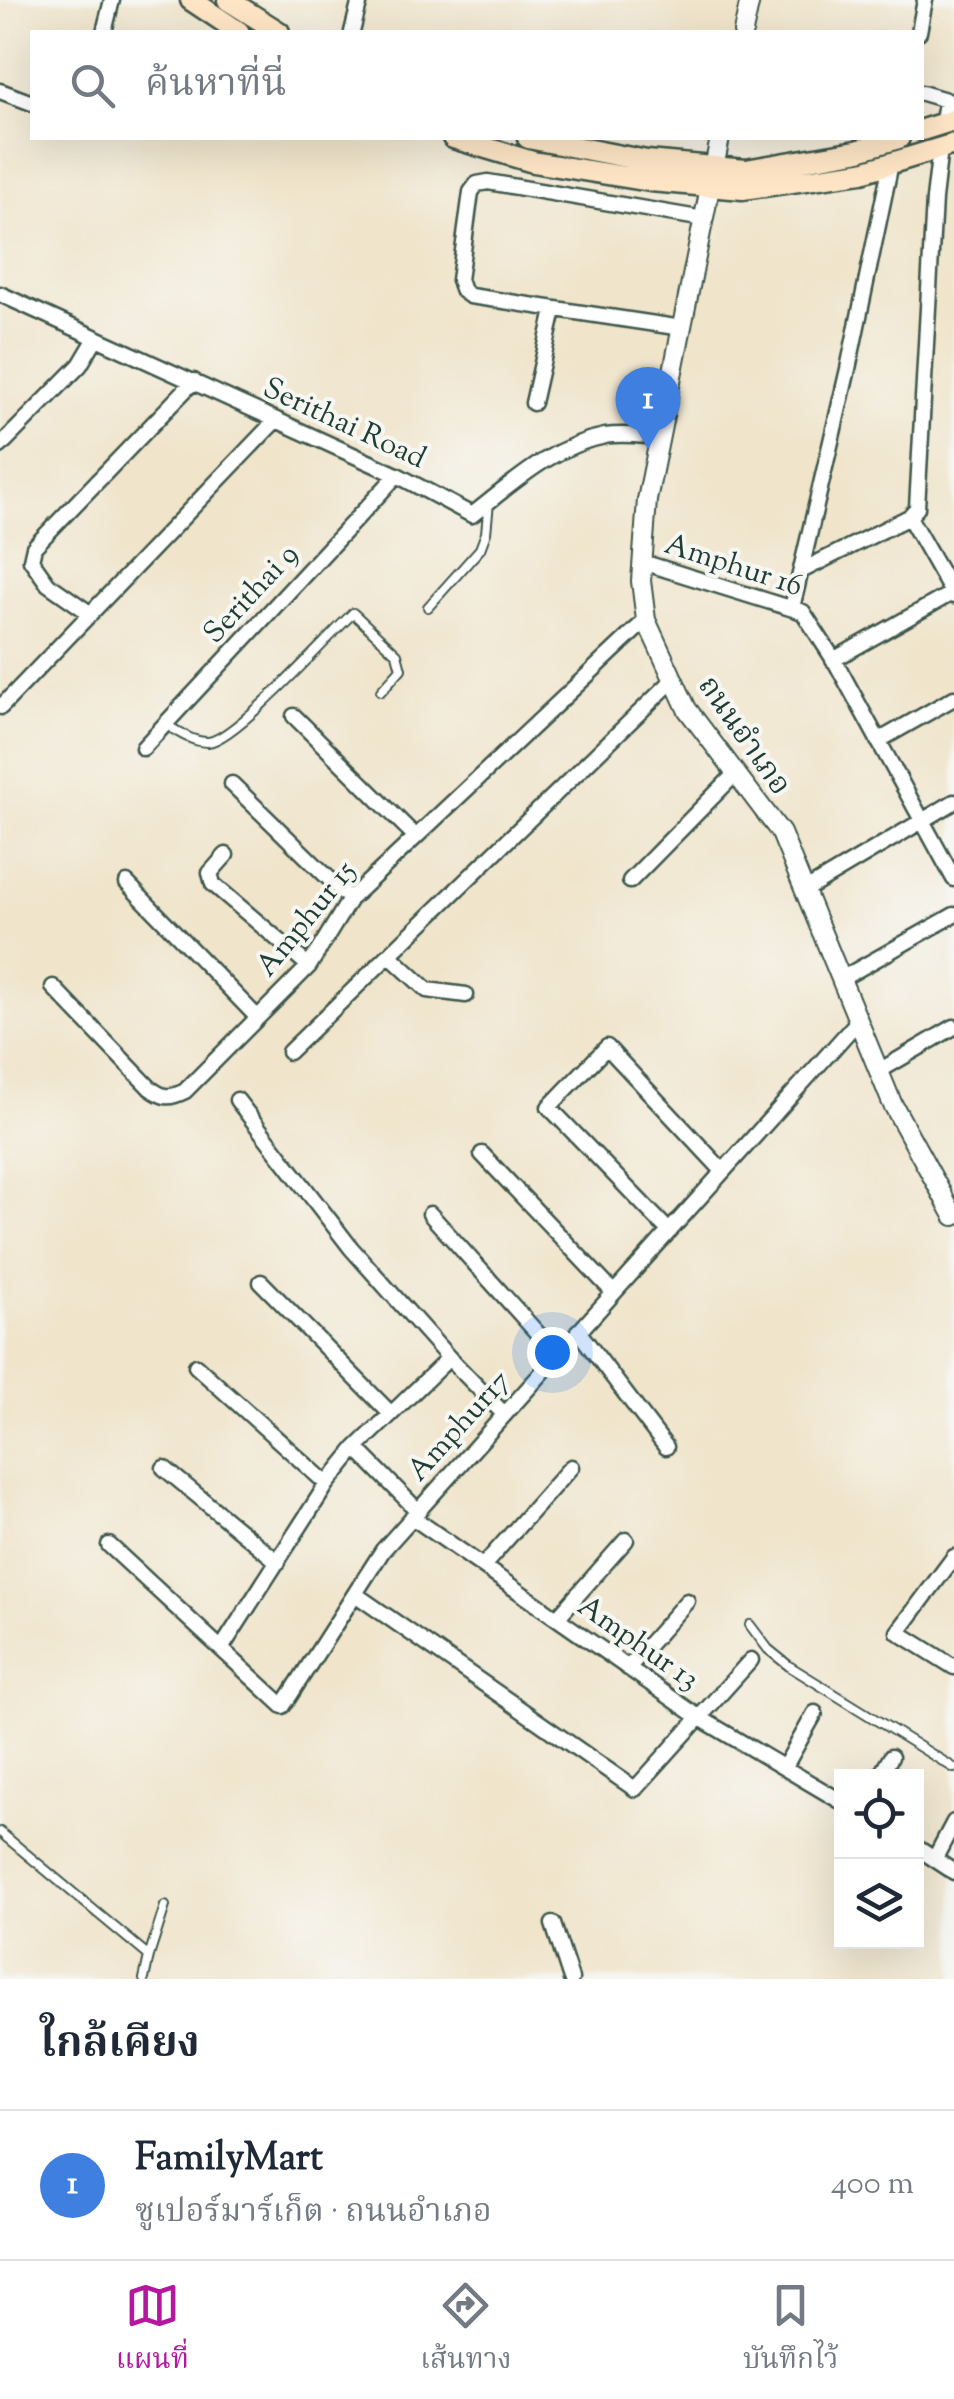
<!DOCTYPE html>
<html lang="th">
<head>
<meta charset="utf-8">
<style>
	body { margin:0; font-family:"Sorts Mill Goudy","Noto Serif Thai",serif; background:#f2f2f3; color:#1f2937 }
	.controls { position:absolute; right:30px; bottom:30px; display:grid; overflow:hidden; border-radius:0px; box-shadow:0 10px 40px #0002 }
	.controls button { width:90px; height:90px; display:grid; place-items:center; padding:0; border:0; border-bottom:2px solid #e0e1e3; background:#fff; color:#1f2937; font:50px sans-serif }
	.you { position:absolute; left:552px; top:1352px; width:35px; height:35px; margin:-25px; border:8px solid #fff; border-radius:50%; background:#1a73e8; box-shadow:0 0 0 15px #1a73e833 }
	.badge { display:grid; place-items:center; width:65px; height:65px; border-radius:50%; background:#b5179e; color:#fff; font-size:32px; font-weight:700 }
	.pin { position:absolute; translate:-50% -82px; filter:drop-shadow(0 2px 5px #0008) }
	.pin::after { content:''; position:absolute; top:52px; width:35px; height:30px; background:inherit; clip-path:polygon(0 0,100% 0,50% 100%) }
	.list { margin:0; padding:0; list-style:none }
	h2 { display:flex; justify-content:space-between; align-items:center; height:130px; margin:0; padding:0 40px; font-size:42px }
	h2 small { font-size:32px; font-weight:400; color:#747a83 }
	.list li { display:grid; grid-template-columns:65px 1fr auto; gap:30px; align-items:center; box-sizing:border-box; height:150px; padding:0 40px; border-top:2px solid #e0e1e3 }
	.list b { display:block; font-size:38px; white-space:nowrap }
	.list p { margin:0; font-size:32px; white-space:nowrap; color:#747a83 }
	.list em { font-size:32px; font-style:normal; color:#747a83 }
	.icon { flex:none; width:55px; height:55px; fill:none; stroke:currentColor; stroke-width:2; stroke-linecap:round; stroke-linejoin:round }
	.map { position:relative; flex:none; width:954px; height:1979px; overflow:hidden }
	.search { position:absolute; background:#fff; box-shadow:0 10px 40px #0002; left:30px; right:30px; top:30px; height:110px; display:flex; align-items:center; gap:25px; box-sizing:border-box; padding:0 35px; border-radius:0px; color:#747a83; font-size:38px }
	.sheet { height:280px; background:#fff }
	nav { display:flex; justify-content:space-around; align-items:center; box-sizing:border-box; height:140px; border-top:2px solid #e0e1e3; background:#fff; font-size:28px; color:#747a83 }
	nav a { display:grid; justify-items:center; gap:5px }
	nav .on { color:#b5179e }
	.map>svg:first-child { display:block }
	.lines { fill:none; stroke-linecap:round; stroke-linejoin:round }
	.service-casing { stroke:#3e564a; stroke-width:12 }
	.minor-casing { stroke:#3e564a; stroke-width:19 }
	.tertiary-casing { stroke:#3e564a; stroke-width:22 }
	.secondary-casing { stroke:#3e564a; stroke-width:25 }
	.service { stroke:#fff; stroke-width:8 }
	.minor { stroke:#fff; stroke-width:14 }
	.tertiary { stroke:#fff; stroke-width:18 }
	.secondary { stroke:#fde5c5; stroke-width:20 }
	.labels { text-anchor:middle; stroke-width:8; stroke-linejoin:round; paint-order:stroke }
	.street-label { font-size:30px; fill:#1f3d34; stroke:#f6f6f2 }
</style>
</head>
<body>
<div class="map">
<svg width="954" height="1979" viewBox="0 0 954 1979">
	<rect width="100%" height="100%" fill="#f6f6f2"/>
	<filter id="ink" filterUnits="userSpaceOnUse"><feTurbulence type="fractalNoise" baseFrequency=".01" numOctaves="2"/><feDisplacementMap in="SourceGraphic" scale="20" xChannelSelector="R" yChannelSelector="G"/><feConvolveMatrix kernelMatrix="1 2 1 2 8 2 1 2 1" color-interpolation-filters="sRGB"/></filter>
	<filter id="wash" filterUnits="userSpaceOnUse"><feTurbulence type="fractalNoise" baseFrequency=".0048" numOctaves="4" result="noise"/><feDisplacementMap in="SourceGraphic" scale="40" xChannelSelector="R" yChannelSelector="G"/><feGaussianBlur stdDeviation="2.25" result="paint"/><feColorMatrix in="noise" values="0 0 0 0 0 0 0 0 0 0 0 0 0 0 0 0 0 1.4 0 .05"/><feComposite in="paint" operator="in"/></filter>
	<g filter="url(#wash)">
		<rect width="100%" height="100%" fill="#f0e4ca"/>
	</g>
	<g filter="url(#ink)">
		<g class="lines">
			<defs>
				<path id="service" d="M 428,607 L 480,549 L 486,533 L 489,502
					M 165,724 C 178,732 192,742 208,742 C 235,740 328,637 353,613 L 397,654 L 401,669 L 381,691
					M 750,1625 L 768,1649 L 789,1666 L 954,1768
					M 0,1832 L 149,1956 L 144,1979
					M 149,1956 L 165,1906"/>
				<path id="minor" d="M 104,32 L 112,0
					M 352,32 L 360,0
					M 919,32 L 925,0
					M 0,91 L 32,103
					M 922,93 L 946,100 L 943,123
					M 0,294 L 397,475 L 472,515 C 513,483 552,446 605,436 C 622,433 643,436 660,437
					M 682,328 L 470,296 L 463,291 L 459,280 L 471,192 L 477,184 L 488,182 L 704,219
					M 533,403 L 554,310
					M 0,446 L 80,365 L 96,338
					M 909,517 L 954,596
					M 642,562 L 803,612 L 836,663 L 954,879
					M 801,571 L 909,517 L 917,508 L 934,199 L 940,148
					M 792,608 L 848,369 L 891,163
					M 91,614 L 48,584 L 31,560 L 34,547 L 194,381
					M 833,660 L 952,593
					M 1,707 L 276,420
					M 294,716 L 415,836
					M 878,741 L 954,698
					M 143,748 L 397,475
					M 232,784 L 350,899
					M 226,855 L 210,873 L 213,884 L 309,966
					M 630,881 L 736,773
					M 127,883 L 257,1017
					M 804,891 L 954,802
					M 389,955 L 427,990 L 466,995
					M 841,979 L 954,915
					M 53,987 L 150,1088 C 163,1098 169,1099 185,1091 L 309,966 L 350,899 L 646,620
					M 289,1052 L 673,680
					M 879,1071 L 954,1027
					M 237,1100 L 351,1248 L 449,1358 L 503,1413
					M 482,1154 L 613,1292
					M 430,1214 L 558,1356
					M 668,1230 L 549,1107 L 607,1047 L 722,1170
					M 261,1282 L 391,1414
					M 578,1331 L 666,1447
					M 196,1366 L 327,1484
					M 356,1448 L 418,1511
					M 164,1468 L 278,1562
					M 412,1517 L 700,1718 L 842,1802
					M 109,1545 L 283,1706 L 383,1550 L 858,1021
					M 954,1557 L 898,1632 L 954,1667
					M 483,1566 L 571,1467
					M 355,1594 L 635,1789 L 751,1660
					M 557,1618 L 626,1540
					M 221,1649 L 327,1484 L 356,1448 L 449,1358
					M 628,1668 L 687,1601
					M 784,1768 L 815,1713
					M 880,1776 L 891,1757
					M 916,1847 L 954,1872
					M 935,1858 L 954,1822
					M 553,1924 L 571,1979"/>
				<path id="tertiary" d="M 743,32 L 750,0
					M 720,138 L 647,500 L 641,581 L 646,620 L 687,709 L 781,833 L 892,1103 L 954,1216"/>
				<path id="secondary" d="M 191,0 L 239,32
					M 228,0 L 279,32
					M 922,130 L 954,120
					M 453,138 L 533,162 L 650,181 L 743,189 L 862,172 L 954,144
					M 528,138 L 647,161 L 746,170 L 856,151 L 899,138"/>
			</defs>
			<!-- service casing -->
			<use href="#service" class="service-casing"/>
			<!-- minor casing -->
			<use href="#minor" class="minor-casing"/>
			<!-- tertiary casing -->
			<use href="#tertiary" class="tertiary-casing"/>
			<!-- secondary casing -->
			<use href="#secondary" class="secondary-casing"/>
			<!-- service -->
			<use href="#service" class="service"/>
			<!-- minor -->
			<use href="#minor" class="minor"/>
			<!-- tertiary -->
			<use href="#tertiary" class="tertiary"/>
			<!-- secondary -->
			<use href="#secondary" class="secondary"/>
		</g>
	</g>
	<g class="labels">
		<!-- street labels -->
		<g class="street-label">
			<text transform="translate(345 422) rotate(25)" y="10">Serithai Road</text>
			<text transform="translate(734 564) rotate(18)" y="10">Amphur 16</text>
			<text transform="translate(250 593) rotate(-47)" y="10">Serithai 9</text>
			<text transform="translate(745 735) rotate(55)" y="10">ถนนอำเภอ</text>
			<text transform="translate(305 918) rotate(-51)" y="10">Amphur 15</text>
			<text transform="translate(458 1425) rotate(-48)" y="10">Amphur17</text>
			<text transform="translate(639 1642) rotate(35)" y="10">Amphur 13</text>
		</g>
	</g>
</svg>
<div class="controls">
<button><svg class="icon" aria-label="locate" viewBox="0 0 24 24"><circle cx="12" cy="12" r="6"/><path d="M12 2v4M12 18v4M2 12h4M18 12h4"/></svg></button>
<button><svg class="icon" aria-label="layers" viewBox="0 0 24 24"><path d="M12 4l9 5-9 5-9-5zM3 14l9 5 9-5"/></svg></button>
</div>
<div class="you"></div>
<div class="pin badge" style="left:648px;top:449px;background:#3f7fe0">1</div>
<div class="search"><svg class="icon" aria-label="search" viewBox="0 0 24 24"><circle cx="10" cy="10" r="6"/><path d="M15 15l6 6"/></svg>ค้นหาที่นี่</div>
</div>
<section class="sheet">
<h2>ใกล้เคียง<small></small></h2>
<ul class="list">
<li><span class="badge" style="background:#3f7fe0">1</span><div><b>FamilyMart</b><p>ซูเปอร์มาร์เก็ต · ถนนอำเภอ</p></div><em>400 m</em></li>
</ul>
</section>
<nav>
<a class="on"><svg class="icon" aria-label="map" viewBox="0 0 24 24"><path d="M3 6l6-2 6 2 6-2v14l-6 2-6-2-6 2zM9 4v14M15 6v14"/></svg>แผนที่</a>
<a><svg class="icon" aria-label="directions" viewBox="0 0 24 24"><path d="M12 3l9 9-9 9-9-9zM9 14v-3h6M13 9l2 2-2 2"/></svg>เส้นทาง</a>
<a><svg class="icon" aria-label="saved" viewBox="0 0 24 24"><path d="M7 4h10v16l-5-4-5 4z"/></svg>บันทึกไว้</a>
</nav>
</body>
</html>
